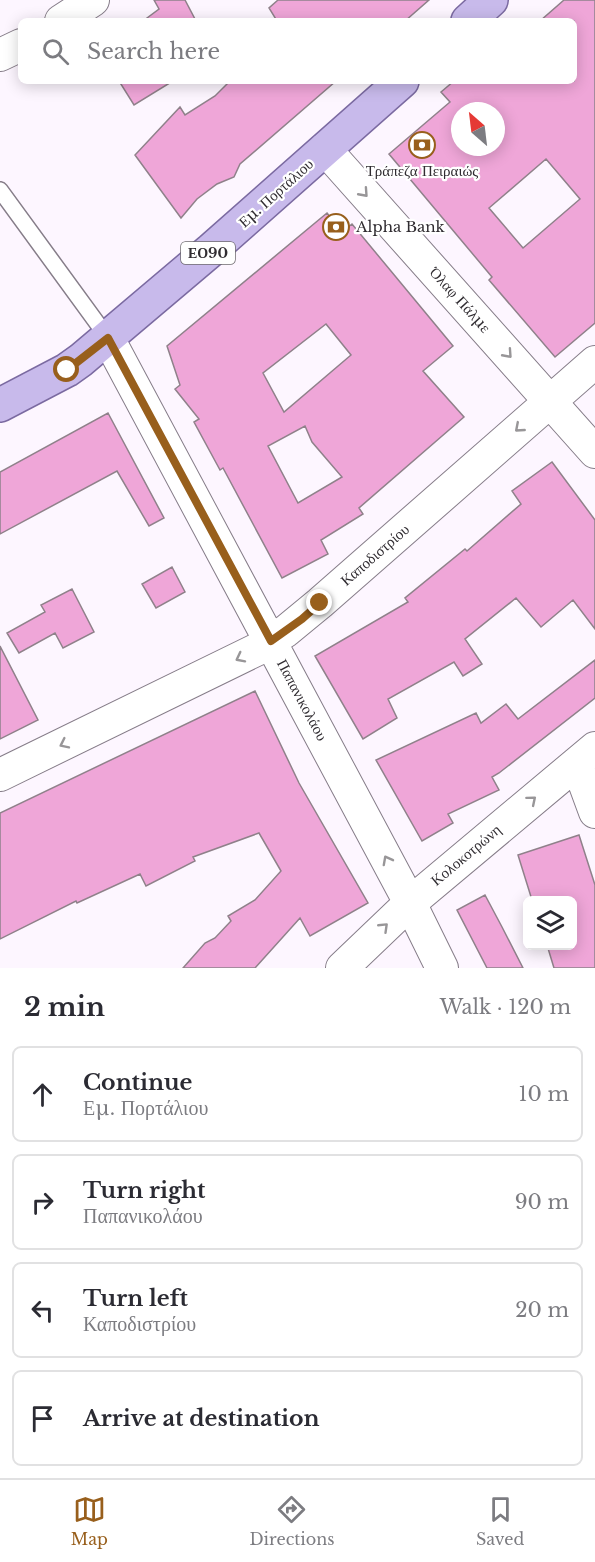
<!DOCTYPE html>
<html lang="en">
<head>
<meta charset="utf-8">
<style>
	body { margin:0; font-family:"Libre Baskerville",serif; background:#f7f7f7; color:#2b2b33 }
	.controls { position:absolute; right:18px; bottom:18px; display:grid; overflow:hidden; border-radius:9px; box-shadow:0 3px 15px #0003 }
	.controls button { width:54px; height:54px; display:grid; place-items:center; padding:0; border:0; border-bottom:2px solid #e1e1e2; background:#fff; color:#2b2b33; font:30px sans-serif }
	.compass { position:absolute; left:451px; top:102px; width:54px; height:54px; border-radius:50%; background:#fff; box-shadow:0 3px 15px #0003; rotate:332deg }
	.stop { position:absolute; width:18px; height:18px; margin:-14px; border:4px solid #985f1c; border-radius:50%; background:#fff }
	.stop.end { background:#985f1c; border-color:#fff; box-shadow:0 2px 6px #0008 }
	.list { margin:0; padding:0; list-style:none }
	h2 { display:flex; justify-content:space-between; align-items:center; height:78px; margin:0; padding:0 24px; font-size:26px }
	h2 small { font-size:20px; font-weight:400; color:#7c7c81 }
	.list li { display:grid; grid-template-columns:39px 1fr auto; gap:18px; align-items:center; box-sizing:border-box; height:96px; margin:0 12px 12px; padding:0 12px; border:2px solid #e1e1e2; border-radius:9px }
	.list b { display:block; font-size:22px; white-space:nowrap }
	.list p { margin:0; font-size:20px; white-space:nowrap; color:#7c7c81 }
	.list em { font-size:20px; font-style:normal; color:#7c7c81 }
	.icon { flex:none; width:33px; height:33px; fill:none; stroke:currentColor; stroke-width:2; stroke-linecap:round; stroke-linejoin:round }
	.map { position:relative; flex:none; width:595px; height:968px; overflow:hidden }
	.search { position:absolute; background:#fff; box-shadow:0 3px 15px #0003; left:18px; right:18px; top:18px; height:66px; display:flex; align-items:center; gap:15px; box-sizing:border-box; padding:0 21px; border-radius:9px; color:#7c7c81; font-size:22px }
	.sheet { height:510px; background:#fff }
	nav { display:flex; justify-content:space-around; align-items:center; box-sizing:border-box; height:84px; border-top:2px solid #e1e1e2; background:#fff; font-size:16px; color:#7c7c81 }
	nav a { display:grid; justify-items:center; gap:3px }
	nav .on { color:#985f1c }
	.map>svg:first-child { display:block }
	.building { fill:#efa6d8; stroke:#8f818a; stroke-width:1.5; fill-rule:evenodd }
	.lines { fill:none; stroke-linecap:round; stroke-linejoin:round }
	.service-casing { stroke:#867d89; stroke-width:18 }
	.minor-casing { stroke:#867d89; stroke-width:34 }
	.primary-casing { stroke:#7b6aa1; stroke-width:36 }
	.service { stroke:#fff; stroke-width:15 }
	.minor { stroke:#fff; stroke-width:32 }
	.primary { stroke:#c8baeb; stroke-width:33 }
	.oneway { stroke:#989698 }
	.route { stroke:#985f1c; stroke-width:8 }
	.labels { text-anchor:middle; stroke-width:4.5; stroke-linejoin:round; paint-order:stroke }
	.shield { fill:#fff; stroke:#6e6b6f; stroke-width:1.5 }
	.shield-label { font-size:14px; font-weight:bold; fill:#302c31 }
	.poi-label { font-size:15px; fill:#302c31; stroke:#fff }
	.street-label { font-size:15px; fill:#302c31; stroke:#fff }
</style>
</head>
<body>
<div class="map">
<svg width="595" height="968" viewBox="0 0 595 968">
	<rect width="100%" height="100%" fill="#fdf6ff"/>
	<!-- building -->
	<path class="building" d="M 154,0 L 185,0 L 196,21 L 143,21 L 159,9 Z
		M 278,0 L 429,0 L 405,21 L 277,21 L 269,8 Z
		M 564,0 L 595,0 L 595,323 L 555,357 L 489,280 L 492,277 L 389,154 L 450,102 L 441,92 L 454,81 L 574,81 L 574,21 L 540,21 ZM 460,111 L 496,111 L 496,147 L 460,147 ZM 546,159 L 580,199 L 523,248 L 489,208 Z
		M 119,81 L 173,81 L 134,105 Z
		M 230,81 L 336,81 L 240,164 L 234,177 L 217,184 L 197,199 L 181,218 L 135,155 L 180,107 L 185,115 L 215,96 Z
		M 327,213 L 342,232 L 352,224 L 453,346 L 423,371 L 464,417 L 359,508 L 363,514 L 321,540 L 328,554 L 282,578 L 223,468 L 220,470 L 194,422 L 199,419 L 175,389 L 180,385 L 167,346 ZM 326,324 L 351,355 L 284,412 L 263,373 ZM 305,426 L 312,442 L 342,477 L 298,503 L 268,446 Z
		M 108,413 L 164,518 L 149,526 L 117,471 L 0,534 L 0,472 Z
		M 552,462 L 595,520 L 595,629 L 573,600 L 541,627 L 516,598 L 465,639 L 482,664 L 463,676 L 454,662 L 388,699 L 397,718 L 363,739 L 315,656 L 408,602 L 405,598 L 465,549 L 467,551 L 521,504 L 512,491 Z
		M 172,567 L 185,592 L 156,608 L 142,584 Z
		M 72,589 L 94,632 L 63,648 L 55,633 L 19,653 L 7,633 L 45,612 L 41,605 Z
		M 0,646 L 38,720 L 0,739 Z
		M 595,660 L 595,698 L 499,773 L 492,777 L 499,790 L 448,814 L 453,823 L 422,841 L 376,760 L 476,713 L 481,723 L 506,704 L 518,719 Z
		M 255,691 L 299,783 L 368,903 L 310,936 L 300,918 L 255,968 L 183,968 L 205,943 L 215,938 L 231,921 L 228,916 L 255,900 L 281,871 L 259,833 L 193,857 L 195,861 L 146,886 L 140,874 L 77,903 L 76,901 L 0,939 L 0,813 Z
		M 579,835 L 595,885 L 595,968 L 554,968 L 547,945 L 573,945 L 573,900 L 532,900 L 518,855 Z
		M 485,895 L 502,927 L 523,968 L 487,968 L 457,910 Z"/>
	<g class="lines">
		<defs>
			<path id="service" d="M 0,190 L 108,338"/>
			<path id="minor" d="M 61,21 L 93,0
				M 0,55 L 21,45
				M 325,149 L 595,452
				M 108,338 L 410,903 L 442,968
				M 577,763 L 595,812
				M 0,775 L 258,649 L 286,631 L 320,603 L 595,362
				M 342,968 L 410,903 L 595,748"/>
			<path id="primary" d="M 468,21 L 491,0
				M 0,405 L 67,370 L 81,360 L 211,250 L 402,81"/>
		</defs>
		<!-- service casing -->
		<use href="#service" class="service-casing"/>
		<!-- minor casing -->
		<use href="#minor" class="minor-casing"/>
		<!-- primary casing -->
		<use href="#primary" class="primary-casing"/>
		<!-- service -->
		<use href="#service" class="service"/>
		<!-- minor -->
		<use href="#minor" class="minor"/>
		<!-- primary -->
		<use href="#primary" class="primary"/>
	</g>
	<!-- one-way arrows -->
	<defs><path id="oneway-chevron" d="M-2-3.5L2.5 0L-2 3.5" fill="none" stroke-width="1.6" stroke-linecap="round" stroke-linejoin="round" transform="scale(1.5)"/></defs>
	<g class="oneway">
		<use href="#oneway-chevron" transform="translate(364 193) rotate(48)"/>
		<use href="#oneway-chevron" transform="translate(508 354) rotate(48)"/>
		<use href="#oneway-chevron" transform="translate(519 428) rotate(139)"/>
		<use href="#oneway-chevron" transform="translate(240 658) rotate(153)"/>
		<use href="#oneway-chevron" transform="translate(64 744) rotate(154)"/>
		<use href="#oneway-chevron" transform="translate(532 800) rotate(-40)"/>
		<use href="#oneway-chevron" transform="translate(387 860) rotate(-118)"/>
		<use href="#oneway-chevron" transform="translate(384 927) rotate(-44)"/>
	</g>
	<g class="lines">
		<!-- route -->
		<path class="route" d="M 67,370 L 108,338 L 271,641 L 302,619 L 320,603"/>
	</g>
	<!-- icons -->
	<defs>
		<symbol id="bank-ring" viewBox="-11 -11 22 22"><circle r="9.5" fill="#fff" stroke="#985f1c" stroke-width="1.5"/><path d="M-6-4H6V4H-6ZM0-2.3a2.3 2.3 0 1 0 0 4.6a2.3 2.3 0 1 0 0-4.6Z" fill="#985f1c"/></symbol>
	</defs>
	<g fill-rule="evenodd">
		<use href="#bank-ring" x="407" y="130" width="30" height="30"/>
		<use href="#bank-ring" x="321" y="212" width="30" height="30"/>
	</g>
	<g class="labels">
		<!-- shield labels -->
		<rect class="shield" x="181" y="242" width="54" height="22" rx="4.5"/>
		<g class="shield-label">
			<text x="208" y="258">ΕΟ90</text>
		</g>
		<!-- poi labels -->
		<g class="poi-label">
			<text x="422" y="176">Τράπεζα Πειραιώς</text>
			<text x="356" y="232" text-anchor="start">Alpha Bank</text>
		</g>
		<!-- street labels -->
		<g class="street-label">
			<text transform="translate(276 193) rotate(-42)" y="5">Εμ. Πορτάλιου</text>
			<text transform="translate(460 300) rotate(48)" y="5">Όλαφ Πάλμε</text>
			<text transform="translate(375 555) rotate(-41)" y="5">Καποδιστρίου</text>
			<text transform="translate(302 700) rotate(62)" y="5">Παπανικολάου</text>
			<text transform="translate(466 855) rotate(-40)" y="5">Κολοκοτρώνη</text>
		</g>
	</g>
</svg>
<div class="controls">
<button><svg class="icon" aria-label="layers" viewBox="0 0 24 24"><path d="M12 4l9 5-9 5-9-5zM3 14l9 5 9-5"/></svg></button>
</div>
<svg class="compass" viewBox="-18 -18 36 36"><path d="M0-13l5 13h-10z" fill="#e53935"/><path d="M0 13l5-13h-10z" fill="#7c7c81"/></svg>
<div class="stop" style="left:67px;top:370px"></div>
<div class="stop end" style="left:320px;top:603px"></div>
<div class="search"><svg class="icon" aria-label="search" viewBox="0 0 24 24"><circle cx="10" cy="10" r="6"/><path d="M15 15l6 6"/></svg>Search here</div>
</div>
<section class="sheet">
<h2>2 min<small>Walk · 120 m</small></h2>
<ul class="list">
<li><svg class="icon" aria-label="ahead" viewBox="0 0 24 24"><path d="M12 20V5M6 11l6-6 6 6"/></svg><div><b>Continue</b><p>Εμ. Πορτάλιου</p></div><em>10 m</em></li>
<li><svg class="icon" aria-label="right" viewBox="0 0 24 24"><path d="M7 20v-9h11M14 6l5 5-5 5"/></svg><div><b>Turn right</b><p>Παπανικολάου</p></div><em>90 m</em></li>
<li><svg class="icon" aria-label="left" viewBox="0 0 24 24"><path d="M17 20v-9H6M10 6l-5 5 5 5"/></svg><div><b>Turn left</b><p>Καποδιστρίου</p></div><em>20 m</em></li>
<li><svg class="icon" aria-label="arrive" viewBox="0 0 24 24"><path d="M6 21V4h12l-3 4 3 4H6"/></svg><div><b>Arrive at destination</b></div></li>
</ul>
</section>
<nav>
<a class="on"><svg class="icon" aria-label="map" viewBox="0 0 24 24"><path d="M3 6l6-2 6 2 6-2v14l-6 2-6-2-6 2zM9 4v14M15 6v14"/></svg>Map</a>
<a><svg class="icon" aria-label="directions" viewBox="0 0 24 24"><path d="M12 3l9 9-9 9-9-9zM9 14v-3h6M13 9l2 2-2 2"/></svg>Directions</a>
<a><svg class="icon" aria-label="saved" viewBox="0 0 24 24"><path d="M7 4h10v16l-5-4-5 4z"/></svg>Saved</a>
</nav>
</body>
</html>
